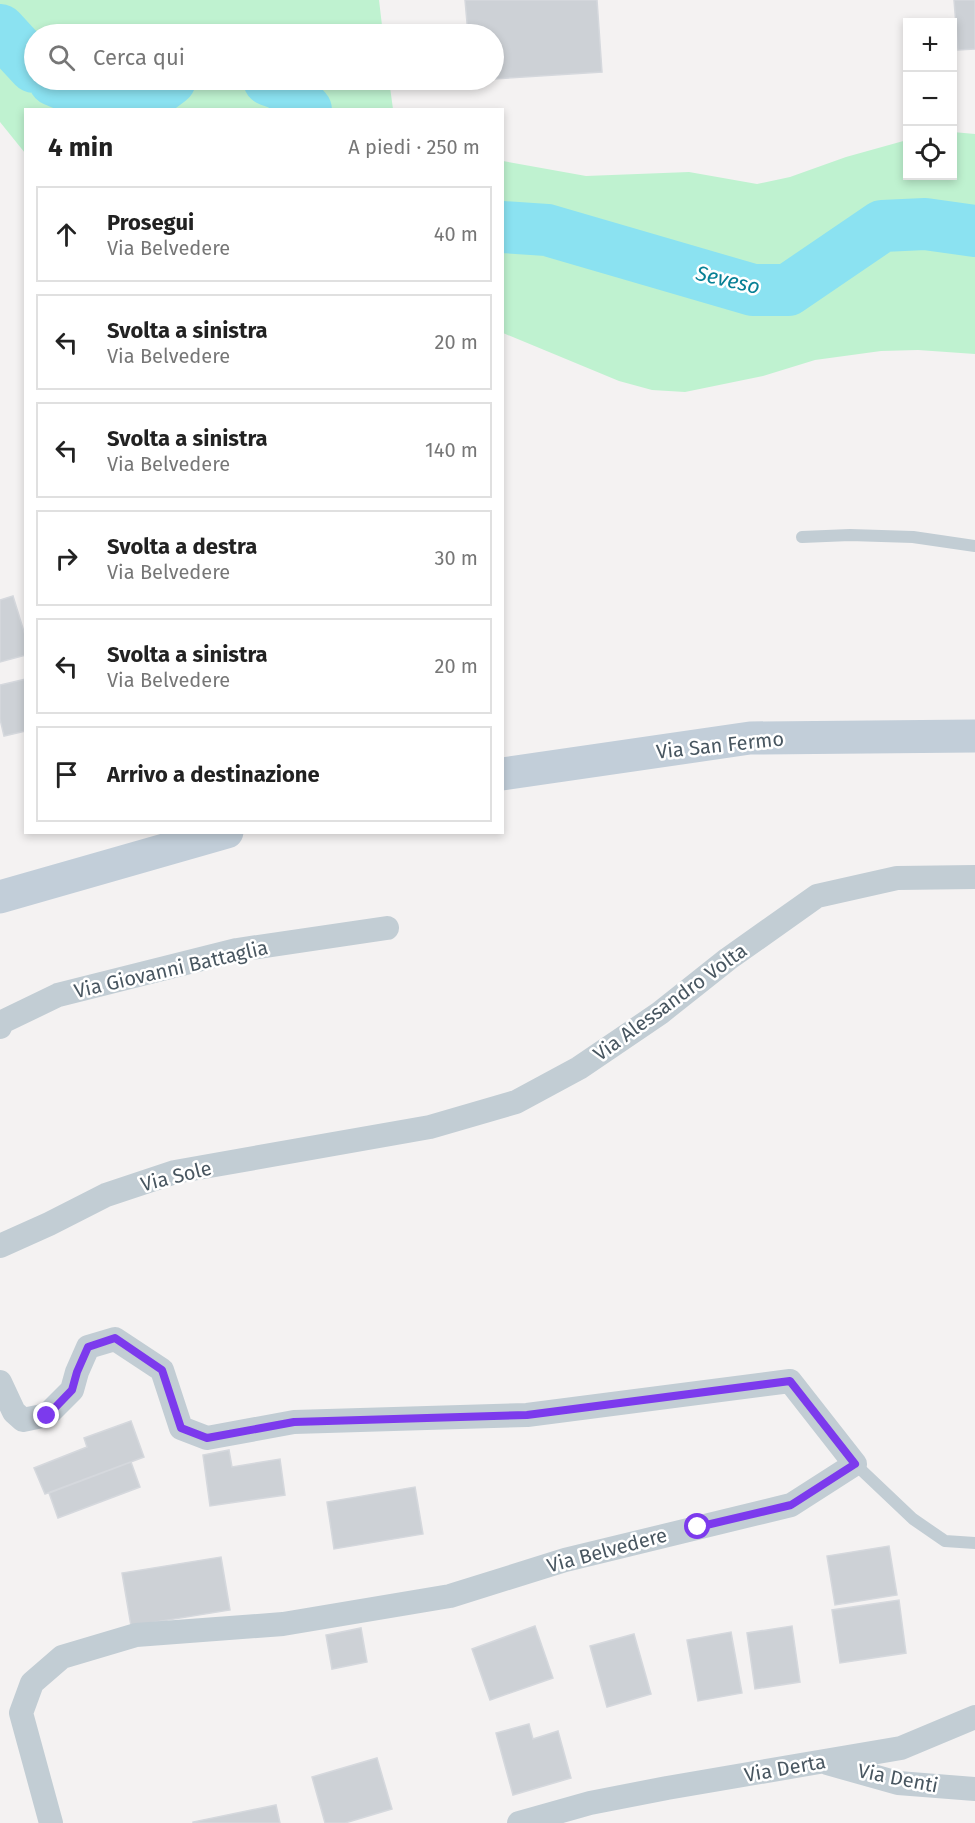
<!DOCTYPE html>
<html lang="it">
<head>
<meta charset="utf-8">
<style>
	body { margin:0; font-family:"Fira Sans",sans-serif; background:#f6f6f6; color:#222 }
	.controls { position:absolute; right:18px; top:18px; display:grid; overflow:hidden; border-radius:0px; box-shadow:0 3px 9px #0003 }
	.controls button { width:54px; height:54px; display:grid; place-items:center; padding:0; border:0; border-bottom:2px solid #e0e0e0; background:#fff; color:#222; font:30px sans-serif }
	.stop { position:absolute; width:18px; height:18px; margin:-14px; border:4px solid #7c3aed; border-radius:50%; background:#fff }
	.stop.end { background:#7c3aed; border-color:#fff; box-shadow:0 2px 6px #0008 }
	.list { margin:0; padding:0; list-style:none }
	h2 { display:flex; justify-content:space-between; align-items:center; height:78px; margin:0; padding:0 24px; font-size:26px }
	h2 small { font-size:20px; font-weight:400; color:#767676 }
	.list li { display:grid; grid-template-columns:39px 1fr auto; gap:18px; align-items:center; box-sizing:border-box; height:96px; margin:0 12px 12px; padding:0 12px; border:2px solid #e0e0e0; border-radius:0px }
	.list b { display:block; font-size:22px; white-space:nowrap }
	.list p { margin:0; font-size:20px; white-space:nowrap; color:#767676 }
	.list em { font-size:20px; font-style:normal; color:#767676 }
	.icon { flex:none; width:33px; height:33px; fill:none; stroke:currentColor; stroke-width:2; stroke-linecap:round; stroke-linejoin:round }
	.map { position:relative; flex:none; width:975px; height:1823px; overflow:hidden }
	.search { position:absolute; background:#fff; box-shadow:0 3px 9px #0003; left:24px; top:24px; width:480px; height:66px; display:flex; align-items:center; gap:15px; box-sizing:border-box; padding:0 21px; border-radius:33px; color:#767676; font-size:22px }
	.panel { position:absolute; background:#fff; box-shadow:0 3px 9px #0003; left:24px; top:108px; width:480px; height:726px; border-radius:0px }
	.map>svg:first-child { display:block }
	.green { fill:#bff2d0 }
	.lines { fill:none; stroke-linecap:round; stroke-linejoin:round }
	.river { stroke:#8be2f1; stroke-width:52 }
	.building { fill:#cdd1d6; stroke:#d5d8dd; stroke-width:1.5 }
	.service { stroke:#c2cdd4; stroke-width:12 }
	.minor { stroke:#c2cdd4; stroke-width:24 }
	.secondary { stroke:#c2ced9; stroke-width:33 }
	.route { stroke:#7c3aed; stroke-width:8 }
	.labels { text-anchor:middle; stroke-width:5; stroke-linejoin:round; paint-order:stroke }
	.street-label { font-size:20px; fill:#485660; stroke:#fff }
	.water-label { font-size:21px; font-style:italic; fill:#078095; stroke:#fff }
</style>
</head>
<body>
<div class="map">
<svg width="975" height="1823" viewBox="0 0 975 1823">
	<rect width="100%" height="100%" fill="#f4f2f2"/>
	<!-- green -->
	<path class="green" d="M 0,0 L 379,0 L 383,34 L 34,34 L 34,80 L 389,80 L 393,109 L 26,110 L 25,153 L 0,122 Z
		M 953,132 L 975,134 L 975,354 L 918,350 L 881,351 L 815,360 L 763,376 L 685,392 L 652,390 L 619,381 L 503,333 L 503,161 L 586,176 L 689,172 L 757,184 L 790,177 L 846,157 L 907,140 L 908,176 L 952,176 Z"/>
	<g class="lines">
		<!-- river -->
		<path class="river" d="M 0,30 L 34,67
			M 54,80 L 115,106 L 146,98 L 170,80
			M 269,80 L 283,85 L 306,110
			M 502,227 L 547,230 L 753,290 L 788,290 L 882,226 L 925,224 L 975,231"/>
	</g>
	<!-- building -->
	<path class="building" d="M 465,0 L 597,0 L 602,72 L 494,79 L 494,34 L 468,34 Z
		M 954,0 L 975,0 L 975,49 L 958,50 Z
		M 13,596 L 26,638 L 26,655 L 0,662 L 0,600 Z
		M 26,679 L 26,731 L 4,736 L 0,719 L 0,685 Z
		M 131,1421 L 144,1457 L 45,1494 L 34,1468 L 87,1447 L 84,1438 Z
		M 229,1450 L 232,1467 L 280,1459 L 285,1495 L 210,1506 L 203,1455 Z
		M 131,1462 L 140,1487 L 58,1518 L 49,1493 Z
		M 415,1487 L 423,1534 L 334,1549 L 327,1502 Z
		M 889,1546 L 897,1595 L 835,1605 L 827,1556 Z
		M 221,1557 L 230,1610 L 131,1626 L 122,1573 Z
		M 899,1600 L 906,1653 L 840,1663 L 832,1610 Z
		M 535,1626 L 553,1678 L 490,1700 L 472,1649 Z
		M 792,1626 L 800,1682 L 755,1689 L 747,1633 Z
		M 361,1628 L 367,1662 L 332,1669 L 326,1635 Z
		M 731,1632 L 742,1693 L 698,1701 L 687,1640 Z
		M 634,1634 L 651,1694 L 607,1707 L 590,1646 Z
		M 529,1724 L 533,1739 L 558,1731 L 571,1778 L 513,1795 L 496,1733 Z
		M 377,1758 L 392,1809 L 345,1823 L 325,1823 L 312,1777 Z
		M 276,1805 L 280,1823 L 193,1823 L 193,1822 Z"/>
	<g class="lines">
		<!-- service -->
		<path class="service" d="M 802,537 L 850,535 L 913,537 L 975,546
			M 855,1464 L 913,1519 L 945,1541 L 975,1543"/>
		<!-- minor -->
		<path class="minor" d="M 0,1027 L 2,1022 L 58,995 L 237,950 L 387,928
			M 0,1246 L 49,1224 L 106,1195 L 175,1172 L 430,1127 L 516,1102 L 579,1068 L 660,1013 L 728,959 L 817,896 L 897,878 L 975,877
			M 0,1382 L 14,1412 L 23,1420 L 47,1415 L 72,1390 L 77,1372 L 88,1347 L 115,1339 L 162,1370 L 181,1428 L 207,1438 L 294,1422 L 527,1415 L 790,1381 L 855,1464 L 791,1505 L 565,1560 L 450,1596 L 283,1624 L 136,1635 L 62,1657 L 32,1683 L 21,1713 L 51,1823
			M 827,1763 L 898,1783 L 975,1789
			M 519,1823 L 590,1803 L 667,1788 L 901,1748 L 975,1717"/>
		<!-- secondary -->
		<path class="secondary" d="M 502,774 L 750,738 L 975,736
			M 0,897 L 227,832"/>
	</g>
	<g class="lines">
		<!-- route -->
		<path class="route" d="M 47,1416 L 72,1390 L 77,1372 L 88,1347 L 115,1338 L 162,1370 L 181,1428 L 207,1438 L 294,1422 L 527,1415 L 790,1381 L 855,1464 L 791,1505 L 698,1527"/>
	</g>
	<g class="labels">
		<!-- street labels -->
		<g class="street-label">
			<text transform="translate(720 745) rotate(-6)" y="7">Via San Fermo</text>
			<text transform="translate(171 969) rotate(-13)" y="7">Via Giovanni Battaglia</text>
			<text transform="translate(670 1002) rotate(-36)" y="7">Via Alessandro Volta</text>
			<text transform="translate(176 1176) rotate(-14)" y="7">Via Sole</text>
			<text transform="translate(607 1550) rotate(-15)" y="7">Via Belvedere</text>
			<text transform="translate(785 1768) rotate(-10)" y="7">Via Derta</text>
			<text transform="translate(898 1778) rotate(11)" y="7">Via Denti</text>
		</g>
		<!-- water labels -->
		<g class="water-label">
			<text transform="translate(728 280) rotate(13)" y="7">Seveso</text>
		</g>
	</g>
</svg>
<div class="controls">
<button>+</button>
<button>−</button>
<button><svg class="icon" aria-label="locate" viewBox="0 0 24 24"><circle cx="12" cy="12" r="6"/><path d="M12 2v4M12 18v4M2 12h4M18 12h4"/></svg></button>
</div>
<div class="stop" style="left:698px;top:1527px"></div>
<div class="stop end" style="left:47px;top:1416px"></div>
<div class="search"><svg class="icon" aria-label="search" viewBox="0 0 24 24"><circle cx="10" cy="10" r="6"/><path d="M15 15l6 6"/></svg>Cerca qui</div>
<section class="panel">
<h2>4 min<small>A piedi · 250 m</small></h2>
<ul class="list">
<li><svg class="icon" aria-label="ahead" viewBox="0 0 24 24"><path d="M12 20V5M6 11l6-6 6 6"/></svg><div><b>Prosegui</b><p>Via Belvedere</p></div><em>40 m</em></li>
<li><svg class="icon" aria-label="left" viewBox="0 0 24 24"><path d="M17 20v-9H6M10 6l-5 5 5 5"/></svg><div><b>Svolta a sinistra</b><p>Via Belvedere</p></div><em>20 m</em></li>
<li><svg class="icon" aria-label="left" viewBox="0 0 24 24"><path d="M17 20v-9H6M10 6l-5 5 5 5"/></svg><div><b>Svolta a sinistra</b><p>Via Belvedere</p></div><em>140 m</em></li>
<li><svg class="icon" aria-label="right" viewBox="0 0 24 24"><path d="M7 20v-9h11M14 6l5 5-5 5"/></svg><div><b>Svolta a destra</b><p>Via Belvedere</p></div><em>30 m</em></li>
<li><svg class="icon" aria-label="left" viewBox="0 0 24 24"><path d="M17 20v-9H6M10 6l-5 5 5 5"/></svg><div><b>Svolta a sinistra</b><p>Via Belvedere</p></div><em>20 m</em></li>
<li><svg class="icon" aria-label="arrive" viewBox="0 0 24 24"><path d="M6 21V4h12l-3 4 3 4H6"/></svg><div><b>Arrivo a destinazione</b></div></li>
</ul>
</section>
</div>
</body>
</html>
